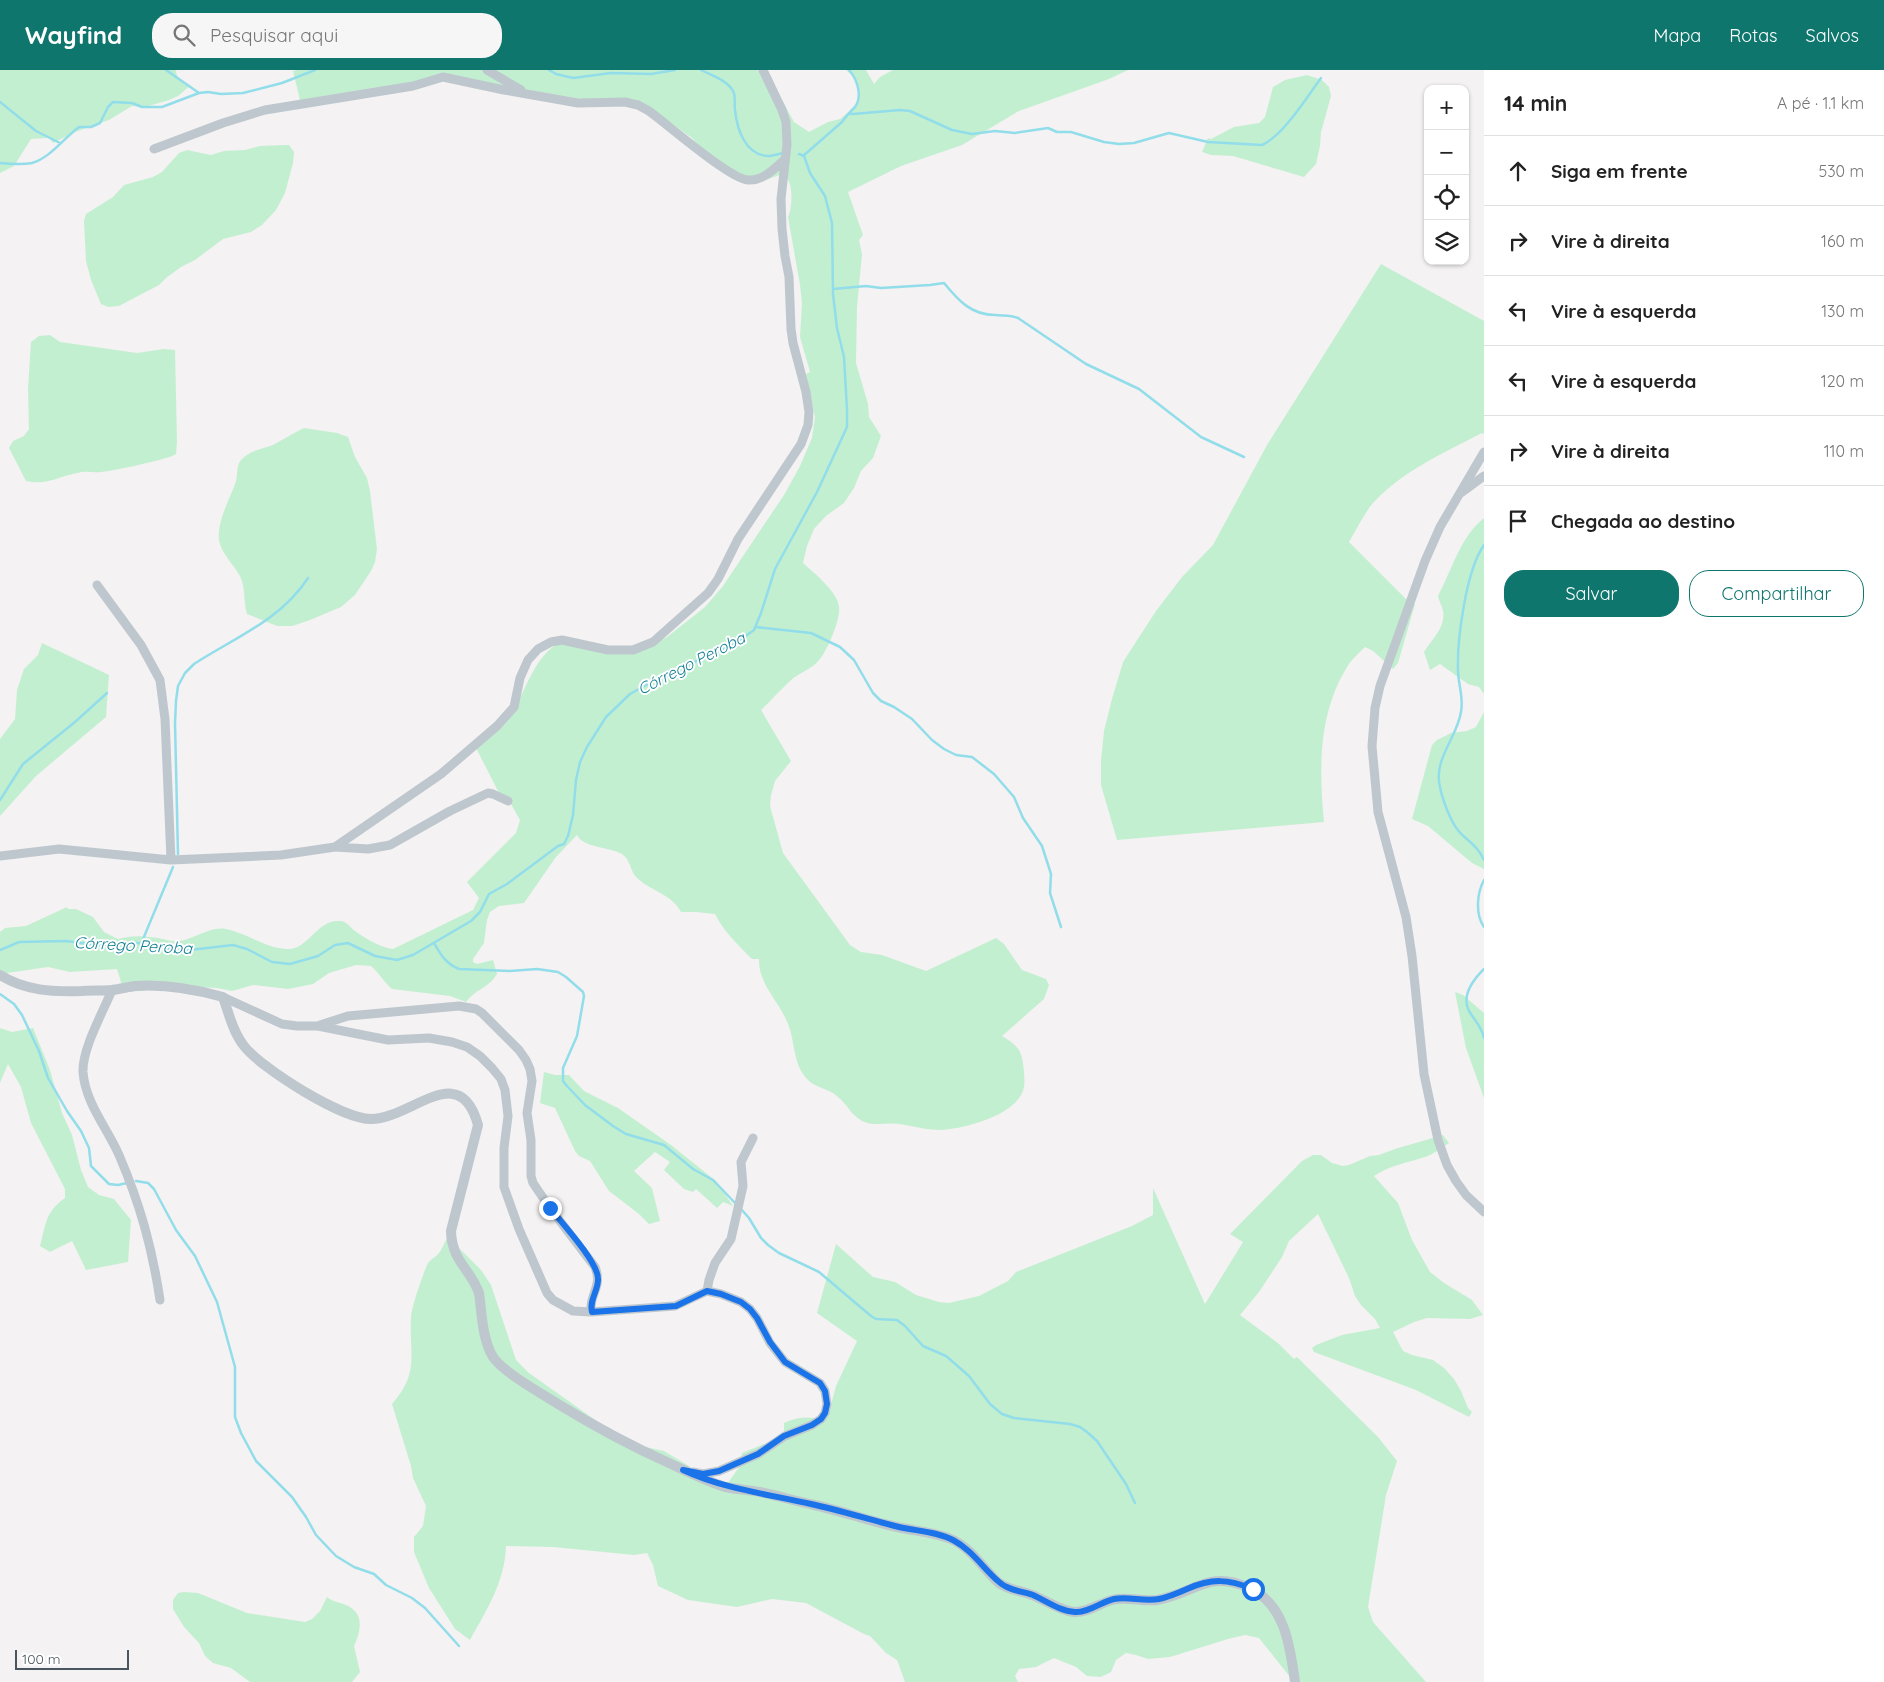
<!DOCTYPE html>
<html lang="pt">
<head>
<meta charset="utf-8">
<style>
	body { margin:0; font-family:Quicksand,sans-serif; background:#f6f6f6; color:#222 }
	.controls { position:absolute; right:15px; top:15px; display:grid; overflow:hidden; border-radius:10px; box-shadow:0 1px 4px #0004 }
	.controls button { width:45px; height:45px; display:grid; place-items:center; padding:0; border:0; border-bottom:1px solid #e0e0e0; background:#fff; color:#222; font:25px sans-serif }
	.scale { position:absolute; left:15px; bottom:12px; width:114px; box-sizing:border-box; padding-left:5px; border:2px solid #4a565f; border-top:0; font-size:14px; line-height:18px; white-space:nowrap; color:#4a565f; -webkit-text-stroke:4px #fff; paint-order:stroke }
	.stop { position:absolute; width:15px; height:15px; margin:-11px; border:4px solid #1a73e8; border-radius:50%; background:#fff }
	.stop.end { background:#1a73e8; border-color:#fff; box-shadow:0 1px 5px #0008 }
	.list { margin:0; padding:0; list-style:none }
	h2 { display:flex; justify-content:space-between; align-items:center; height:65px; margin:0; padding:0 20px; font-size:21px }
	h2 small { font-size:16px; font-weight:400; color:#767676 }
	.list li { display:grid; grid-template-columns:32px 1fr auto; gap:15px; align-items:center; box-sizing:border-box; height:70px; padding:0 20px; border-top:1px solid #e0e0e0 }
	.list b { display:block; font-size:19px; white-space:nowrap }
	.list em { font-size:16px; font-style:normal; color:#767676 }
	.actions { display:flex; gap:10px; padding:15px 20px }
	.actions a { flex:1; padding:11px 0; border:1px solid #0f766e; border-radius:20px; text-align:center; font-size:18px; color:#0f766e }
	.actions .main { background:#0f766e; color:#fff }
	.icon { flex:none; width:28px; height:28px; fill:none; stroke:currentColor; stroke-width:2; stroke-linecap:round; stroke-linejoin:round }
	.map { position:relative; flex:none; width:1484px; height:1612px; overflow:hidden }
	header { display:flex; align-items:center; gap:30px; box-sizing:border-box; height:70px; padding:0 25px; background:#0f766e; color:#fff }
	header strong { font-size:24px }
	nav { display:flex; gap:28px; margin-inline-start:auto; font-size:18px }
	.search { width:350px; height:45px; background:#f6f6f6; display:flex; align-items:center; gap:12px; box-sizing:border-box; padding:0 18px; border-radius:20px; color:#767676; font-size:19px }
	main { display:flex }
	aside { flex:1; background:#fff }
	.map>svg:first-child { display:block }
	.green { fill:#c3efd1 }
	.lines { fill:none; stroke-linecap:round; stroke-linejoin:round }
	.stream { stroke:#92ddea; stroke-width:2.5 }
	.minor { stroke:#bec7ce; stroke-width:9 }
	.tertiary { stroke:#bec7ce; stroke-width:10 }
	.route { stroke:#1a73e8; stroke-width:6 }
	.labels { text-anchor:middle; stroke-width:4; stroke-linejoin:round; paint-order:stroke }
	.water-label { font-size:16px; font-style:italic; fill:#118094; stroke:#fff }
</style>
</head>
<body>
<header>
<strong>Wayfind</strong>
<div class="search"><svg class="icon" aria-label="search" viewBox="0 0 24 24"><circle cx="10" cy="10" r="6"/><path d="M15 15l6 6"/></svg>Pesquisar aqui</div>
<nav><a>Mapa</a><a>Rotas</a><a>Salvos</a></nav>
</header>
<main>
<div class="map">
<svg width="1484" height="1612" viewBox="0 0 1484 1612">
	<rect width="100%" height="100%" fill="#f4f2f2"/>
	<!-- green -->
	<path class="green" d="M 0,0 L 176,0 C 176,8 183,15 191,15 L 178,26 L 169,30 L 145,37 L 132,36 L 109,50 L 75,62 L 53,73 L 49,68 L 31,69 L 14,96 L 0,103 Z
		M 296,0 L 757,0 L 764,5 L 781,28 L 794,52 L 809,62 L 828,52 L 840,49 L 858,34 L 860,23 L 858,15 L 853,6 L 846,0 L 866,0 L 874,14 L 880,7 L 893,0 L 1128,0 L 1109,9 L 1019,41 L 962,75 L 901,96 L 848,122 L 863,165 L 859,170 L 862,184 L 857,237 L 856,293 L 868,334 L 869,347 L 881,366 L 873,388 L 861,401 L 854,418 L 844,433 L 826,446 L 814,459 L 807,476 L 803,493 C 814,503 838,522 839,537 C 841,548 827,582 819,590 C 812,599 799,603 791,610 C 780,620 771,631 761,640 L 791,691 L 775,711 L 771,725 L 770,736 L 783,783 L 850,875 L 861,882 L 882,885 L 926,901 L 996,868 L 1004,874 L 1022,900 L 1046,909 L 1049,915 L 1044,929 L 1002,966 C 1020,977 1022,981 1024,1002 C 1024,1006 1025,1013 1024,1017 C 1019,1045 964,1059 940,1060 C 926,1060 913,1056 899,1054 C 886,1052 874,1057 862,1051 C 850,1044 847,1034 838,1027 C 829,1018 814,1018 806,1008 C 793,993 795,971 788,954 C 780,932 758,914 759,889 L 752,889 C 738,875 724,862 715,844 L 696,842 L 681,842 C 672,824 650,821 636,807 C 630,800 630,789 622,784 C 610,777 583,778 577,765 L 556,787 L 524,833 L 499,836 L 490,842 L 487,850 L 484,873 L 473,889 L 473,892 L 477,894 L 493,890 L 497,904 C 490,917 474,920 466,932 L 450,926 L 392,919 C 384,912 379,903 371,896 L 356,895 L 329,903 L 313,914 L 288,919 L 253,915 L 232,921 L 217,918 L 196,917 L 124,922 L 117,899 L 70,902 L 48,897 L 0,904 L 0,862 L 5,858 L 26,856 L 67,837 L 68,839 L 76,839 L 93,847 L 104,862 L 118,869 C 136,865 145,866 163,869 C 168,870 174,872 178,871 C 195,870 208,856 226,859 C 247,863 266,879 288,879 C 309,879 317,849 340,851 C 346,851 350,857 355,861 C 365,868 381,878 393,879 L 473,840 L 479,828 L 467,812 L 516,763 L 520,750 L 511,734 L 500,725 L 476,678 C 487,669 503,659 510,647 C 526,621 534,585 562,571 L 582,576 L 651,576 L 667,567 L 705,537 L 723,516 L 784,425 L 800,396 L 812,368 L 815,347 L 806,304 L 810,302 L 800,267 L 802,233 L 800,215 L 788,147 C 792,139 793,118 788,110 C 787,107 784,106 782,104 L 758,113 L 721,98 L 692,68 L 641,32 L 607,33 L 449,8 L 351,30 L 302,38 L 293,1 Z
		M 1307,5 L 1322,10 L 1329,17 L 1331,26 L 1321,62 L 1320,76 L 1316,94 L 1304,107 L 1233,86 L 1211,85 L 1202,82 L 1208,68 L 1211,69 L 1234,57 L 1259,53 L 1265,47 L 1273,17 L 1285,10 Z
		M 285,75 L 289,75 L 294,82 L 293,93 L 285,123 L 276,140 L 262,155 L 251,162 L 223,169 L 195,190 L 181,197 L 166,208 L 159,215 L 119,236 L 108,237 L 101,234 L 91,210 L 86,191 L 84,151 L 86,144 L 113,127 L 124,115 L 153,107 L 162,102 L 179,83 L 187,80 L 211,85 L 224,81 L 245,80 L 260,76 Z
		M 1381,194 L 1484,251 L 1484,364 L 1482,363 C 1445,382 1403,401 1374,432 C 1364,443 1357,459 1349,472 L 1406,529 L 1415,534 L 1398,593 L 1393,599 L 1373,581 L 1365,577 C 1359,583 1351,590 1347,597 C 1318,644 1319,700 1324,752 L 1117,770 L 1101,715 L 1101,691 L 1104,661 L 1112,629 L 1123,592 L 1156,541 L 1182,507 L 1213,475 L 1267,375 Z
		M 50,265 L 60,272 L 137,283 L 164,279 L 175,280 L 177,372 L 176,384 C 170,389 112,401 101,402 C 95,403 88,401 82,402 C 60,405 49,416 26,411 L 9,378 L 13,371 L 24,366 L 29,359 L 28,319 L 31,272 L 39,266 Z
		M 304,358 L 337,363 L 348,367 L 355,387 L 367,408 L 370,421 L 377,479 L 375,492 L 371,501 L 355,525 L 341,537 L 310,550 L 292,556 L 277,556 L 247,544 C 243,531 246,519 240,506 C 234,495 223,485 220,474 C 214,456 231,427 236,411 C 238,403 236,395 242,389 C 250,380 263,379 273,375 C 284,369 293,363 304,358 Z
		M 1484,448 L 1484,624 L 1479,617 L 1468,614 L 1440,594 L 1430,600 L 1424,582 C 1432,569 1446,557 1443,541 C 1442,536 1439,531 1438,526 C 1452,500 1460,467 1484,448 Z
		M 42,573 L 109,605 L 106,647 L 36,706 L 0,746 L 0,669 L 15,649 L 17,620 L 24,599 L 38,585 Z
		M 1484,642 L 1484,799 L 1472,793 L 1428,756 L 1412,749 L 1432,675 L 1437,670 L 1451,663 L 1467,661 L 1476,657 Z
		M 1455,922 L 1463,925 L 1484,943 L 1484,1028 L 1466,978 Z
		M 0,958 L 12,962 L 33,958 L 50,1000 L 62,1043 L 72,1065 L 81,1100 L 88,1117 L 99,1125 L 114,1129 L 131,1150 L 128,1192 L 86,1200 L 72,1171 L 50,1182 L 40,1176 C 46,1154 45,1142 65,1128 L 65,1119 L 31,1053 L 21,1017 L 8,994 L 0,1013 Z
		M 544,1002 L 555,1005 L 569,1005 L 584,1021 L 618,1038 L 671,1075 L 716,1111 L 733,1136 L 723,1132 L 717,1138 L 696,1119 L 693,1122 L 684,1119 L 664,1100 L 670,1092 L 655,1082 L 634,1101 L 652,1118 L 660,1151 L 649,1154 L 639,1144 L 609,1121 L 590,1091 L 579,1086 L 575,1081 L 555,1038 L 540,1033 Z
		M 1443,1065 L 1449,1073 C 1441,1078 1434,1084 1425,1087 C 1407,1093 1390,1095 1374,1106 L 1398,1133 L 1412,1170 L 1430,1202 L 1444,1213 L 1472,1230 L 1483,1245 L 1470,1249 L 1427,1248 L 1414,1252 L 1393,1262 L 1403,1281 L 1412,1285 L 1433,1290 L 1444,1298 L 1454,1309 L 1461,1321 L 1468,1338 L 1472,1342 L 1469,1347 L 1416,1320 L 1314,1282 L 1312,1278 L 1316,1275 L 1342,1265 L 1380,1258 L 1375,1249 L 1361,1235 L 1355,1226 L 1349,1208 L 1318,1144 L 1289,1171 L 1282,1187 L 1259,1222 L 1240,1245 L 1279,1274 L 1294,1289 L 1297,1287 L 1378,1367 L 1397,1391 L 1386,1425 L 1368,1537 L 1373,1552 L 1426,1612 L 1294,1612 L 1259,1568 L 1245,1565 L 1228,1569 L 1170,1587 L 1148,1589 L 1136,1585 L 1126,1583 L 1116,1590 L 1111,1602 L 1101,1607 L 1087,1606 L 1076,1597 L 1054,1588 L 1036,1597 L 1019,1599 L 1015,1606 L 1018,1612 L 905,1612 L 897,1590 L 886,1583 L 870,1566 L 864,1564 L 806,1533 L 772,1529 L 737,1537 L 688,1530 L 658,1516 L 653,1495 L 647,1483 L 634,1485 L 553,1477 L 506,1476 C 505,1512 486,1541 470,1570 L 455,1559 L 429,1518 L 414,1482 L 414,1467 L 423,1456 L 426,1436 L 413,1408 L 411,1396 L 392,1334 C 420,1302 409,1285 411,1248 C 411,1238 424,1201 428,1193 C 431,1189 436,1187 439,1183 C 444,1176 445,1169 451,1163 L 455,1167 L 459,1178 L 481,1200 L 491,1215 L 516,1290 L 529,1303 L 615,1364 L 636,1375 L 664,1381 L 689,1396 L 696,1405 L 727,1414 L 740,1396 L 742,1383 L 784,1366 L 784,1353 C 798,1347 808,1346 822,1350 L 828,1345 L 836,1316 L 857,1271 L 817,1243 L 836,1174 L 873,1207 L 895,1212 L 916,1225 L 939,1232 L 949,1233 L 979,1226 L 1008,1211 L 1016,1202 L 1132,1156 L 1153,1145 L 1153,1118 L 1205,1234 L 1243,1172 L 1230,1164 L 1302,1091 L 1313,1085 L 1321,1085 L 1332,1093 L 1343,1096 L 1349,1095 L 1370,1086 L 1379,1085 L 1395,1079 Z
		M 184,1522 L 198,1523 L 247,1543 L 305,1552 L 312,1549 L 320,1541 L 327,1527 C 333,1532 339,1532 346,1535 C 365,1543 361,1561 354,1576 L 360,1602 L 352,1612 L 250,1612 L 231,1598 L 213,1593 L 205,1586 L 199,1573 L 184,1557 L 173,1539 L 173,1530 L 178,1523 Z"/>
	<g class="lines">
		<!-- stream -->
		<path class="stream" d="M 166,0 L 199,23
			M 549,0 L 556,4 L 573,8 L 611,3 L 651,4 L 675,0
			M 701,0 C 711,5 727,10 733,21 C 736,26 734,34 735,40 C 737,59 745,85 768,86 C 773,86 778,84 783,83
			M 0,32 L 36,61 L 60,73
			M 849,43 L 853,44 L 900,40 L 910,41 L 952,60 L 972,64 L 995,61 L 1015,63 L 1048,58 L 1057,62 L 1071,62 L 1104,72 L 1119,74 L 1134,73 L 1169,63 L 1208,72 L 1262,75 C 1283,66 1307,27 1321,8
			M 803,86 L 842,52 C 846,46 850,42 855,37 C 863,26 857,9 849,0
			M 0,93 C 10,94 22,95 32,93 C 50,88 64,68 79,57 L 91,57 L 100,53 L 108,37 L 113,32 L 132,33 L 142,37 L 162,37 L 199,23 L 208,22 L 221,24 L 243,23 L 282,13 L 315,0
			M 833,219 L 866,216 L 881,218 L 930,215 L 944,213 C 958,230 971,245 995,245 C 1004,246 1010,245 1018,248 L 1086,294 L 1139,319 L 1201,367 L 1244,387
			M 1484,475 C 1466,500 1457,570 1458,600 C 1458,614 1464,628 1461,642 C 1457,668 1433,689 1440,717 C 1442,728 1450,750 1457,759 C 1466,771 1476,773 1484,790
			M 756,557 L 811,563 L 840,577 L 854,590 L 873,623 L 881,631 L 894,637 L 912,649 L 932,670 L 944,679 L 956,685 L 972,687 L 994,704 L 1014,727 L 1023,748 L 1042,776 L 1051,804 L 1050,823 L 1061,857
			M 0,730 L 23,694 L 75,652 L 107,623
			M 178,784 L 175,653 L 176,631 L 178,616 L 185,603 L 194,594 C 234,568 281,550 308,508
			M 1484,810 C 1477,823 1475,844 1484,857
			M 434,873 C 441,885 446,894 459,899 L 510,901 L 537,899 L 558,902 L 566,907 L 583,922 L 584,926 L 577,966 L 563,998 L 563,1011 L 566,1015 L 585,1035 L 613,1056 L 626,1064 L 664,1075 L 693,1099 L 713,1110 L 737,1135
			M 141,874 L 173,797
			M 0,880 L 19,872 L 66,871 L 97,875 L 132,872 L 181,881 L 233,875 L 247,879 L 272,892 L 290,894 L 318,886 L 335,875 L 348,873 L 375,886 L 397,890 L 413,885 L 471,851 L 480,842 L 489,824 L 507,814 L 558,776 L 564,774 L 568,766 L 573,745 L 576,710 L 580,692 L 587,677 L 606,647 L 630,624 L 662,606 L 733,575 L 754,560 L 761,543 L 775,499 L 817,422 L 847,357 L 847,340 L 844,287 L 837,258 L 833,224 L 832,153 L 825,126 L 810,103 L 804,86 L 799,84
			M 1484,899 C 1474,909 1461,926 1469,941 C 1475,951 1482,957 1484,968
			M 0,924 L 14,934 L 22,945 L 39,981 L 48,1008 L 67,1041 L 81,1061 L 89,1078 L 91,1096 L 109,1114 L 118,1115 L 127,1113
			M 136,1111 L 148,1113 L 154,1119 L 176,1160 L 195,1186 L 217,1232 L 235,1297 L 235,1347 L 241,1363 L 256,1391 L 292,1427 L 306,1447 L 316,1465 L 336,1486 L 354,1497 L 374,1504 L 386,1515 L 412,1528 L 425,1538 L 459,1576
			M 741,1139 L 749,1148 L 761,1168 L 768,1175 L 779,1183 L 819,1202 L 871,1246 L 876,1249 L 897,1250 L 905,1256 L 923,1276 L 946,1286 L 969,1306 L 990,1334 L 1002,1344 L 1014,1348 L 1070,1354 L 1080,1357 L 1087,1362 L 1097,1371 L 1126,1414 L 1135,1433"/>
		<!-- minor -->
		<path class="minor" d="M 487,0 L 521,20
			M 154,79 L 223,53 L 265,40 L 413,16 L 443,7 L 504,20 L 578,33 L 625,32 L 638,35 L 649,41 C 667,54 730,109 748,110 C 763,111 774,99 784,90
			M 1484,382 L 1440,457 L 1425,491 L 1380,616 L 1375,638 L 1372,676 L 1378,742 L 1406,847 L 1412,886 L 1424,1004 L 1438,1070 L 1447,1095 L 1456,1111 L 1466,1125 L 1484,1142
			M 1462,422 L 1484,406
			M 97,515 L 141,575 L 160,610 L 165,649 L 171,790
			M 335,777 L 368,779 L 390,775 L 450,741 L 488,723 L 493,724 L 508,731
			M 0,786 L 59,779 L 171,790 L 281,785 L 335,777 L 441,704 L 497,656 L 514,637 L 520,608 L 528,590 L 538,579 L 551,572 L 562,570 L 608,580 L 633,580 L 653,572 L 708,523 L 718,509 L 738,469 L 801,374 L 808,355 L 809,342 L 806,322 L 793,273 L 791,259 L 789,207 L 785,186 L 782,159 L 781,129 L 787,75 L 786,52 L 782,40 L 763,0
			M 112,920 C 103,942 82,979 83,1002 C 85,1032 107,1058 119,1085 C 140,1134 152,1177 160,1230
			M 223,927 L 282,954 L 297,956 L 318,956 L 388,970 L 429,968 L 452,972 L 467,977 L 480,986 L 492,998 L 501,1009 L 505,1020 L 508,1046 L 504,1078 L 504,1117 L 519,1159 L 547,1223 L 553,1230 L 573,1241 L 591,1242 L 675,1236 L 707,1221 L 721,1224 L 741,1232 L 750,1239 L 757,1248 L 770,1273 L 785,1292 L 820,1313 L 825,1321 L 827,1334 L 825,1343 L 821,1349 L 812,1355 L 785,1366 L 758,1384 L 719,1401 L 703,1404 L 693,1402
			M 320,955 L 348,946 L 459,936 L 476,939 L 482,943 L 519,980 L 526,990 L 530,999 L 532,1011 L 527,1043 L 531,1070 L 531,1106 L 533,1113 L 550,1138 L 595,1197 C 603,1217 589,1224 591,1242
			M 707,1221 L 709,1210 L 715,1193 L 731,1169 L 743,1116 L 741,1092 L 753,1068"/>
		<!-- tertiary -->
		<path class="tertiary" d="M 0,905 C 25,921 53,922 82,921 C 92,920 102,921 112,920 C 120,919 128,917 135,916 C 165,914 194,919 223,927 C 229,944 233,962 244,976 C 262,999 342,1049 371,1049 C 411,1049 460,988 478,1055 L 451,1161 C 452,1192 470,1198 479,1223 C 482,1243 482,1269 493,1287 C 504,1303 541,1323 558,1334 C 594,1356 631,1376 669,1393 C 688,1402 706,1411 725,1417 C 736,1419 748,1420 760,1422 C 778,1426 796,1431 814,1435 C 842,1441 869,1451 897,1457 C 915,1461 934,1462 951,1469 C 972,1478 983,1499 999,1513 C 1008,1520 1022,1521 1032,1525 C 1046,1530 1060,1541 1074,1542 C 1087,1543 1100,1533 1112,1530 C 1127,1526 1142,1532 1157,1530 C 1194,1524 1208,1499 1249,1518 C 1285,1534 1290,1576 1295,1612"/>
	</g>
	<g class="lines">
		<!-- route -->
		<path class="route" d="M 550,1138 C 561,1152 597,1191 598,1208 C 599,1220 589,1229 592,1242 L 676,1236 L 707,1221 L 721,1224 L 741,1232 L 750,1239 L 757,1248 L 770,1272 L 785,1292 L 820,1313 L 825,1321 L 827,1334 L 825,1343 L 821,1349 L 812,1355 L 784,1366 L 758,1384 L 719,1401 L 703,1404 L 683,1400 C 724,1419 767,1424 811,1434 C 839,1440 867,1449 895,1456 C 914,1461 936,1461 953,1470 C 972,1480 983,1498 998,1511 C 1007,1520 1021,1521 1033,1525 C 1046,1531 1060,1541 1075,1542 C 1088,1543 1101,1532 1114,1529 C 1128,1526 1144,1532 1159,1529 C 1169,1527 1178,1523 1187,1519 C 1212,1508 1228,1509 1253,1519"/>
	</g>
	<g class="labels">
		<!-- water labels -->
		<g class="water-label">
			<text transform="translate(691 593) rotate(-27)" y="6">Córrego Peroba</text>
			<text transform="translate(133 875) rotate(3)" y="6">Córrego Peroba</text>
		</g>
	</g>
</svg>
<div class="controls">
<button>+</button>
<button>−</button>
<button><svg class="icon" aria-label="locate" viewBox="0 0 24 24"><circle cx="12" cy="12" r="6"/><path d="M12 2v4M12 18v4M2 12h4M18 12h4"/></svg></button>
<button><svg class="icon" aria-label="layers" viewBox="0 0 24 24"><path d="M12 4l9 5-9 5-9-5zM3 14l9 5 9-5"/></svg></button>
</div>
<div class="scale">100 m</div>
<div class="stop" style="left:1253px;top:1519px"></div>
<div class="stop end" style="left:550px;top:1138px"></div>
</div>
<aside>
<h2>14 min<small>A pé · 1.1 km</small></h2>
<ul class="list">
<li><svg class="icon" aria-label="ahead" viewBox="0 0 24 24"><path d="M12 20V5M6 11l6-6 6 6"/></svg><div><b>Siga em frente</b></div><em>530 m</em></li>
<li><svg class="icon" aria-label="right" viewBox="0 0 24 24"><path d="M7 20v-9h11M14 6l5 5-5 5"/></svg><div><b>Vire à direita</b></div><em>160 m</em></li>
<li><svg class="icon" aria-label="left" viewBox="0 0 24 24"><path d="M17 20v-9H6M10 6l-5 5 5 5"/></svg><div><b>Vire à esquerda</b></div><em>130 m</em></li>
<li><svg class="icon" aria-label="left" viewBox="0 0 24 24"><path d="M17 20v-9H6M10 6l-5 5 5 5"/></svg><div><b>Vire à esquerda</b></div><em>120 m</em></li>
<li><svg class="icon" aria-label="right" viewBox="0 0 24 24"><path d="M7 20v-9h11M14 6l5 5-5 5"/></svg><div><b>Vire à direita</b></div><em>110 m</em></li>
<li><svg class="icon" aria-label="arrive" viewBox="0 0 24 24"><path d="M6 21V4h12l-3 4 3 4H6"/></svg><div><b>Chegada ao destino</b></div></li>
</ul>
<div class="actions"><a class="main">Salvar</a><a>Compartilhar</a></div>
</aside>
</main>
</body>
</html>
